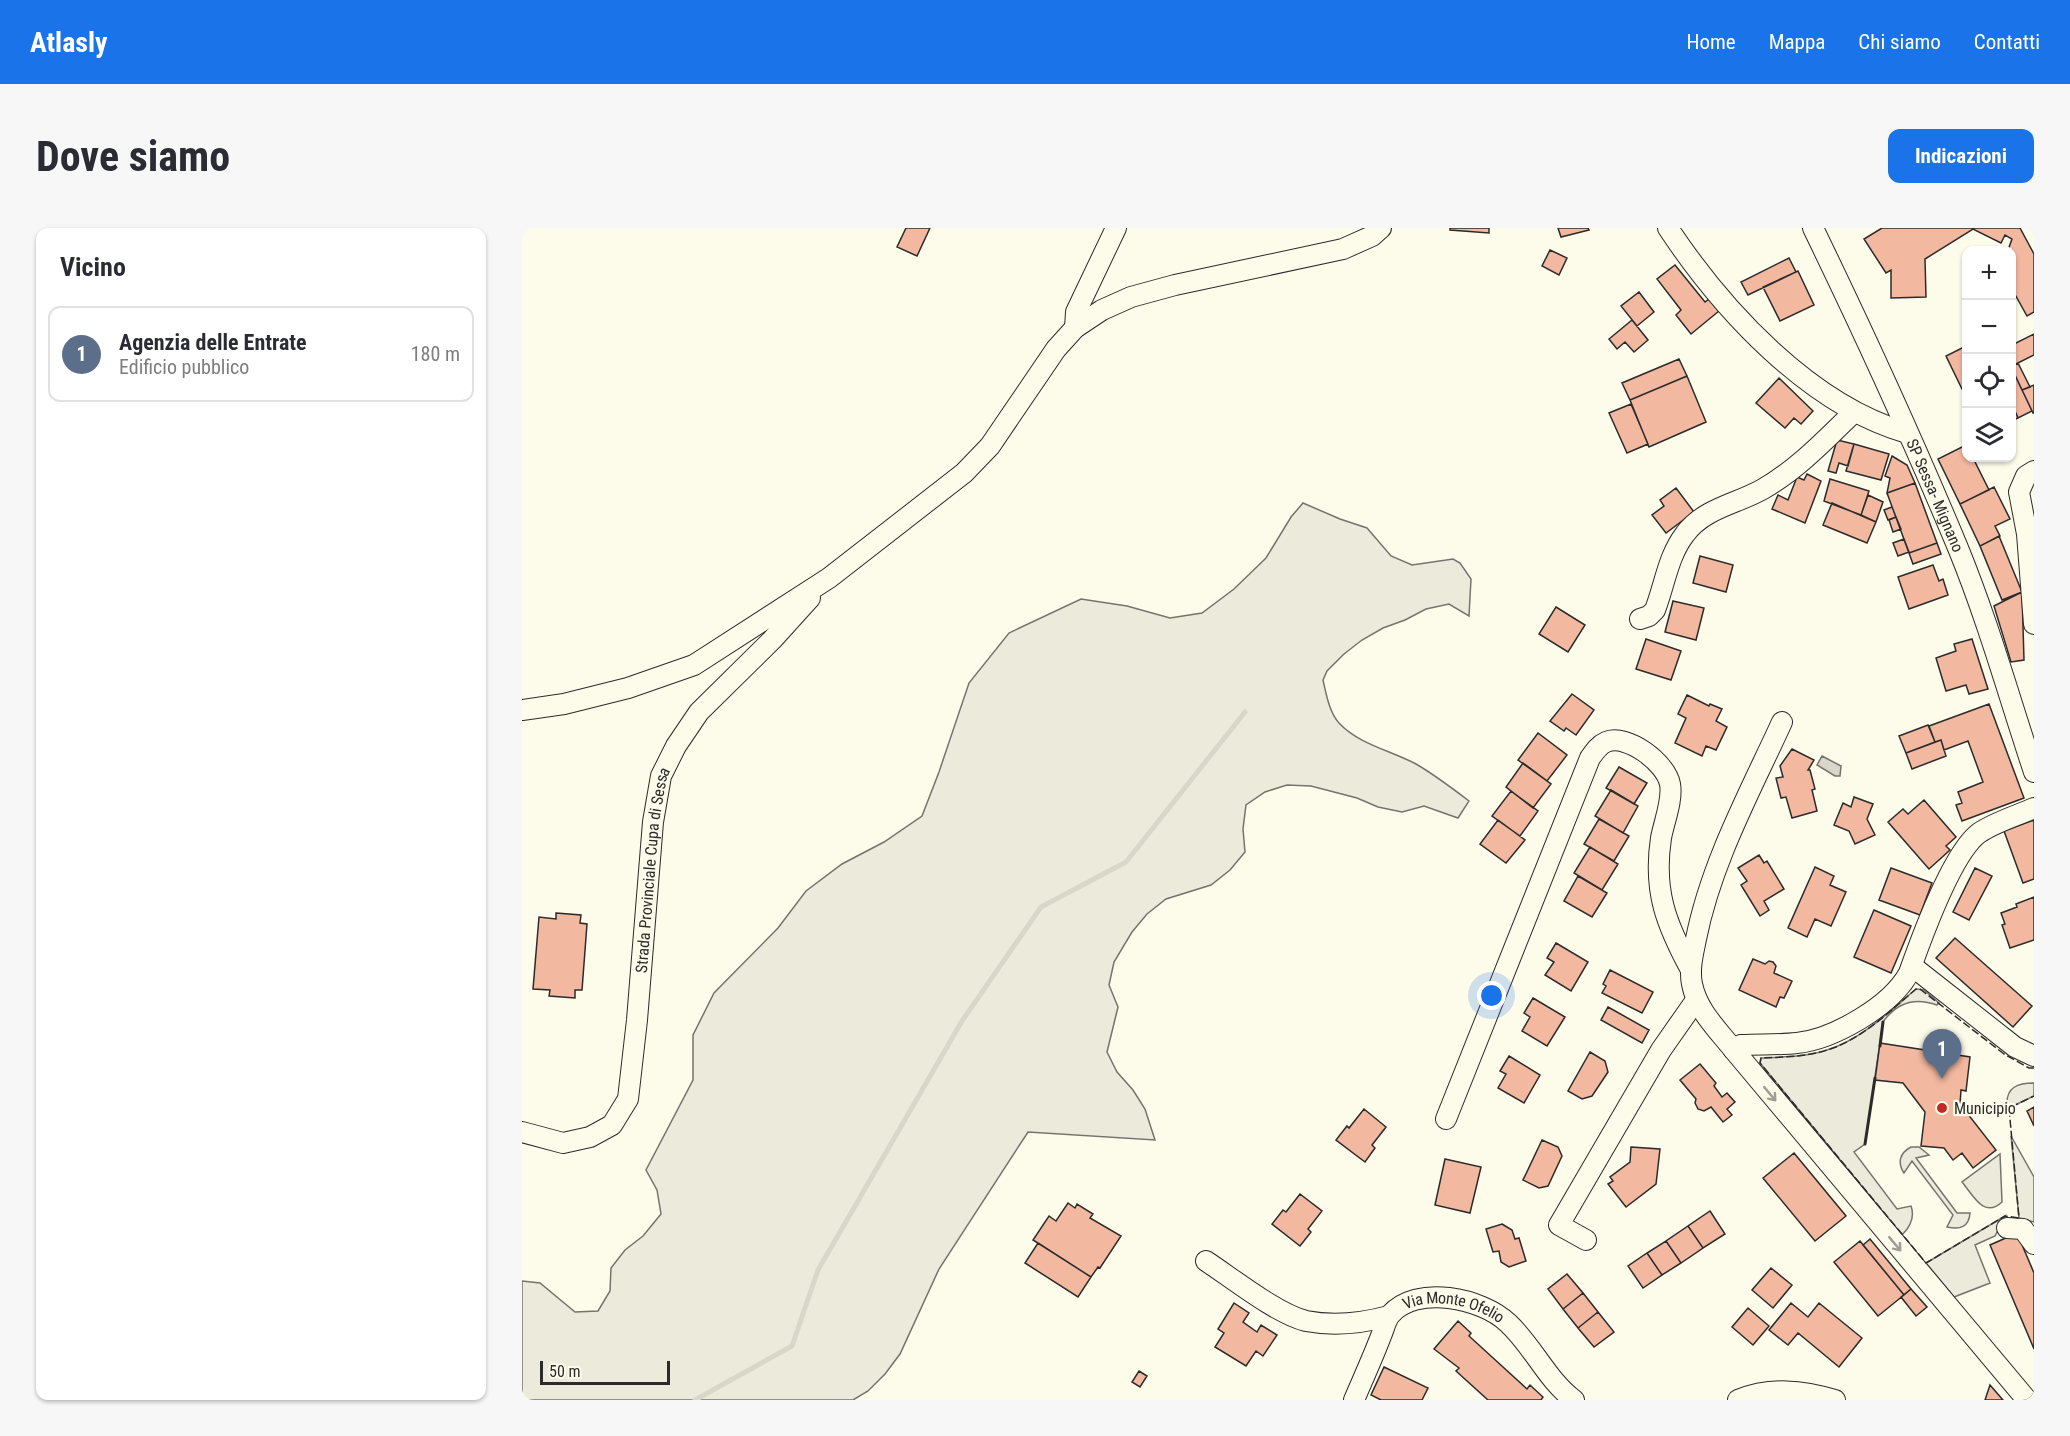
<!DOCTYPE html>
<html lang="it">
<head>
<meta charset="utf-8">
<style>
	body { margin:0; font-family:"Roboto Condensed",sans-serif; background:#f7f7f7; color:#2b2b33 }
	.controls { position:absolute; right:18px; top:18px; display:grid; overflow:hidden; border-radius:12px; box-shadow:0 2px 4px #0004 }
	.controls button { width:54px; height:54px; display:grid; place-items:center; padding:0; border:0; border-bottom:2px solid #e1e1e2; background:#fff; color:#2b2b33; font:30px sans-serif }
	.scale { position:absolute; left:18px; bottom:15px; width:130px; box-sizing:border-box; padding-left:6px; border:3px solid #2b2b2b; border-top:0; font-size:16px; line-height:21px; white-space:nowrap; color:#2b2b2b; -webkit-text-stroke:4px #fdfbea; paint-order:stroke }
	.you { position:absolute; left:970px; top:768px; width:21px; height:21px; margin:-15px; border:4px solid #fff; border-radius:50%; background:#1a73e8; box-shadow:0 0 0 9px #1a73e833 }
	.badge { display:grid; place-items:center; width:39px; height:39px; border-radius:50%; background:#1a73e8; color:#fff; font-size:20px; font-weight:700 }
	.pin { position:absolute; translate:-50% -50px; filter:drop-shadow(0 2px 3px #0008) }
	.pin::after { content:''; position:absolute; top:32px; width:21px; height:18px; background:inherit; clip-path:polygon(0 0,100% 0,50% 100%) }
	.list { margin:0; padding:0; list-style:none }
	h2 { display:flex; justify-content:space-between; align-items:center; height:78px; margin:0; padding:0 24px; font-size:26px }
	h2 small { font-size:20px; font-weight:400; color:#7c7c81 }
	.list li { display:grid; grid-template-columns:39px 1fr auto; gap:18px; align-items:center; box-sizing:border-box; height:96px; margin:0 12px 12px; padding:0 12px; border:2px solid #e1e1e2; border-radius:12px }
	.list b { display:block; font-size:22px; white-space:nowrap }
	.list p { margin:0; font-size:20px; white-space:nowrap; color:#7c7c81 }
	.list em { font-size:20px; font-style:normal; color:#7c7c81 }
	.icon { flex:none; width:33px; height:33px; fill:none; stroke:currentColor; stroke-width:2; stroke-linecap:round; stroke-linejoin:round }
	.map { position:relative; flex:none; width:1512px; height:1172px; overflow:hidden; border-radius:12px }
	header { display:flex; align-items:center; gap:36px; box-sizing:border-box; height:84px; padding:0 30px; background:#1a73e8; color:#fff }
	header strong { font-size:28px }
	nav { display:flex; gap:33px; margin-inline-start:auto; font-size:21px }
	.intro { display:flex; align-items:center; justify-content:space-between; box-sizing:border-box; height:144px; padding:0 36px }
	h1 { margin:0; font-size:42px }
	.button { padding:15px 27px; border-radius:12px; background:#1a73e8; color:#fff; font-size:21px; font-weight:700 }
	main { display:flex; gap:36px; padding:0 36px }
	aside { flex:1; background:#fff; border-radius:12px; box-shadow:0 2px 4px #0004 }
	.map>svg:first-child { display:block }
	.green { fill:#ecebdb; stroke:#74746e; stroke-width:1.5 }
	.water { fill:#d8d7c9; stroke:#74746e; stroke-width:1.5 }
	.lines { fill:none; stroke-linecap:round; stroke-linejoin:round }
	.stream { stroke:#d8d7c9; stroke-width:5 }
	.building { fill:#f2b8a0; stroke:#2b2b2b; stroke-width:1.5 }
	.minor-casing { stroke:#2b2b2b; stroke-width:22 }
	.minor { stroke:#fdfbea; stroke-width:20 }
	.fence { stroke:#2b2b2b; stroke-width:1.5; stroke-dasharray:8 3; stroke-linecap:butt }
	.wall { stroke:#2b2b2b; stroke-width:3 }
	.oneway { stroke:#9e9d94 }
	.poi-dot { fill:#c62828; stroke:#fdfbea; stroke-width:2 }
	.labels { text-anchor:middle; stroke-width:4.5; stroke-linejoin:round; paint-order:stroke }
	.street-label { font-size:16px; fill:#2b2b2b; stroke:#fdfbea }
	.poi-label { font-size:16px; fill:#2b2b2b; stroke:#fdfbea; text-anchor:start }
</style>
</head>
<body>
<header>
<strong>Atlasly</strong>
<nav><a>Home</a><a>Mappa</a><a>Chi siamo</a><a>Contatti</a></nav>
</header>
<div class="intro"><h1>Dove siamo</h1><a class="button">Indicazioni</a></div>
<main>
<aside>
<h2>Vicino<small></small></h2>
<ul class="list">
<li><span class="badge" style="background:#5c6f8a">1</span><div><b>Agenzia delle Entrate</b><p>Edificio pubblico</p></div><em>180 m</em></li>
</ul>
</aside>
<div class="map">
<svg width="1512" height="1172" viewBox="0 0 1512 1172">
	<rect width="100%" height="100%" fill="#fdfbea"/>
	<!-- green -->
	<path class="green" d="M 781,275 L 818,291 L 845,300 L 869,328 L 890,337 L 931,331 L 938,335 L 949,351 L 947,388 L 927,376 L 904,381 L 883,392 L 861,400 L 840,412 L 822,426 L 805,443 L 801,452 C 804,465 807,484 817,495 C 836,516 870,523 894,536 C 913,547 930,560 947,573 L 936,590 L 902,578 L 880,584 L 856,579 L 835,570 L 789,558 L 765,557 L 743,564 L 724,577 L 721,601 L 723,624 L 708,642 L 689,657 L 644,671 L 625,686 L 610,704 L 592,734 L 587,757 L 596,779 L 585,824 L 595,844 L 611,862 L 623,881 L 633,912 L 506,904 L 417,1041 L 378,1126 L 363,1146 L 346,1163 L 331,1172 L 0,1172 L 0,1053 L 18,1055 L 53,1084 L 76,1083 L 88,1063 L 89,1040 L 103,1022 L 121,1008 L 139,986 L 135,962 L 124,942 L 171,852 L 171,807 L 192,765 L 256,700 L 284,663 L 320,636 L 362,614 L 400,588 L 417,544 L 447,455 L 487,405 L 559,371 L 605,378 L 648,390 L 680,385 L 712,361 L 744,330 L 769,289 Z
		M 1394,761 L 1402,762 L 1417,775 L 1415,777 C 1393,769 1375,774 1361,794 L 1343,916 L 1332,924 L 1375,981 L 1389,978 C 1393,989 1388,999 1380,1007 L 1238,835 L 1239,830 C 1261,829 1284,829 1305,822 C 1339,812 1368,783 1394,761 Z
		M 1512,855 L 1512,868 L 1487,880 L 1485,877 C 1484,859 1496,855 1512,855 Z
		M 1489,908 L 1512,949 L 1512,994 L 1497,990 Z
		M 1389,919 L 1397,919 L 1407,927 L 1394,930 L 1435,985 L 1448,985 C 1447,999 1438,1002 1425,999 L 1431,987 L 1390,933 L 1382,945 C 1375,934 1378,925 1389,919 Z
		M 1478,926 L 1480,974 C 1462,991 1451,967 1440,954 Z
		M 1483,988 L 1473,1008 L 1453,1017 L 1468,1055 L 1432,1069 L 1404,1035 Z"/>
	<!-- water -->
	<path class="water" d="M 1300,528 L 1319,538 L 1318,548 L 1313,548 L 1295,537 Z"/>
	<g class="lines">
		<!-- stream -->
		<path class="stream" d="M 173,1172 L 270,1118 L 296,1042 L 440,793 L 519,679 L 604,634 L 723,484"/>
	</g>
	<!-- building -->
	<path class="building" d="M 384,0 L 408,0 L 395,28 L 375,19 Z
		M 928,0 L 967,0 L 967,5 L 928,2 Z
		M 1036,0 L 1066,0 L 1067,2 L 1039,9 Z
		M 1360,0 L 1498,0 L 1512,26 L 1512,84 L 1505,88 L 1490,61 L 1490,22 L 1486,22 L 1490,11 L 1483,7 L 1479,15 L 1451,1 L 1403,31 L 1404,69 L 1369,70 L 1369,42 L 1364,45 L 1342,11 Z
		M 1028,22 L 1045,30 L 1037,47 L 1020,38 Z
		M 1267,30 L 1274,44 L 1226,67 L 1219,54 Z
		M 1153,37 L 1183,74 L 1187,71 L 1197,83 L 1169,106 L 1154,87 L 1159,82 L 1135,51 Z
		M 1276,43 L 1292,77 L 1258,93 L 1241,59 Z
		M 1117,64 L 1132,84 L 1115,98 L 1099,78 Z
		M 1110,92 L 1126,112 L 1112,124 L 1103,114 L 1095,121 L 1087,111 Z
		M 1512,106 L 1512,127 L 1490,138 L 1490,117 Z
		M 1444,118 L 1444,159 L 1440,161 L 1424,128 Z
		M 1157,131 L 1165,148 L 1108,172 L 1100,155 Z
		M 1496,135 L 1508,159 L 1500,162 L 1492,145 L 1490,146 L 1490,138 Z
		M 1492,145 L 1510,183 L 1496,190 L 1490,176 L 1490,146 Z
		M 1165,148 L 1184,194 L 1127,219 L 1108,172 Z
		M 1257,150 L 1291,183 L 1279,196 L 1272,190 L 1263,200 L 1234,175 Z
		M 1512,157 L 1512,185 L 1511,185 L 1500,162 Z
		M 1109,176 L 1126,216 L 1105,225 L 1087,185 Z
		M 1490,176 L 1496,190 L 1490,193 Z
		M 1315,212 L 1332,216 L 1326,238 L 1317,235 L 1314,245 L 1306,243 Z
		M 1332,216 L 1367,226 L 1359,252 L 1324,243 Z
		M 1444,217 L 1444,230 L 1451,230 L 1467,262 L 1438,276 L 1416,231 Z
		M 1370,228 L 1385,237 L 1393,255 L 1365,265 L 1368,250 L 1363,248 Z
		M 1285,246 L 1299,253 L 1283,295 L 1250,281 L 1256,267 L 1266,272 L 1275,249 L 1282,252 Z
		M 1308,251 L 1347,263 L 1339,287 L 1302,273 Z
		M 1393,255 L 1415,315 L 1387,325 L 1365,265 Z
		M 1472,259 L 1488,291 L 1473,298 L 1478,308 L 1458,318 L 1438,276 Z
		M 1154,260 L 1172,284 L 1144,305 L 1130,287 L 1142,278 L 1138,272 Z
		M 1346,267 L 1361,274 L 1354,294 L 1339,287 Z
		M 1310,275 L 1354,294 L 1345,315 L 1301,297 Z
		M 1370,279 L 1374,289 L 1366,292 L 1362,282 Z
		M 1374,289 L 1379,301 L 1371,304 L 1367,292 Z
		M 1477,308 L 1500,364 L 1480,372 L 1458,318 Z
		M 1382,311 L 1387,324 L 1376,328 L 1371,315 Z
		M 1415,315 L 1419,326 L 1391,336 L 1387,325 Z
		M 1178,328 L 1211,337 L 1204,364 L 1171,355 Z
		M 1411,337 L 1417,353 L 1421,351 L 1426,367 L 1387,381 L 1376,349 Z
		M 1500,364 L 1502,432 L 1489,434 L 1472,378 Z
		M 1151,373 L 1182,380 L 1174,412 L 1143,404 Z
		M 1034,379 L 1063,397 L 1046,424 L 1017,406 Z
		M 1124,411 L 1159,423 L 1149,452 L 1114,441 Z
		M 1450,411 L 1466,461 L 1447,466 L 1444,457 L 1424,463 L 1414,430 L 1434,423 L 1432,416 Z
		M 1050,466 L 1072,482 L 1054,507 L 1044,500 L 1042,503 L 1028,493 Z
		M 1165,467 L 1187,478 L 1188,476 L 1200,481 L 1194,493 L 1205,499 L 1194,522 L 1184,518 L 1180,528 L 1153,515 L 1164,490 L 1156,486 Z
		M 1467,476 L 1502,570 L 1440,593 L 1434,577 L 1440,575 L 1436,564 L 1461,554 L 1446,513 L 1422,522 L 1419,512 L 1413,514 L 1407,498 Z
		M 1406,497 L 1413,514 L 1384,525 L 1377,508 Z
		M 1016,505 L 1045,527 L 1025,553 L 996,532 Z
		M 1419,512 L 1424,528 L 1390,541 L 1384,525 Z
		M 1270,521 L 1292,532 L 1286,542 L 1288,542 L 1293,561 L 1290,562 L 1295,583 L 1270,590 L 1264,569 L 1259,570 L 1254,550 L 1261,549 L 1258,538 Z
		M 1001,535 L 1029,556 L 1011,580 L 984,559 Z
		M 1097,539 L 1125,555 L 1112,576 L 1084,560 Z
		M 1089,562 L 1116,578 L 1101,605 L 1073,588 Z
		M 989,563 L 1016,583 L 998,608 L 970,588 Z
		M 1332,569 L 1351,576 L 1345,591 L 1353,607 L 1333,616 L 1327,603 L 1312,597 L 1321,575 L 1329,579 Z
		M 1402,572 L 1434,609 L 1424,618 L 1428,622 L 1407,641 L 1366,594 L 1381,581 L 1386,586 Z
		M 1077,591 L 1107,608 L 1092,633 L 1062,616 Z
		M 976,592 L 1003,612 L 984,635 L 958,616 Z
		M 1512,592 L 1512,651 L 1501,655 L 1482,603 Z
		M 1068,619 L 1096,636 L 1080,662 L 1052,645 Z
		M 1237,627 L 1242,635 L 1245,633 L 1262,661 L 1242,673 L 1247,682 L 1238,688 L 1219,657 L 1225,653 L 1216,640 Z
		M 1293,639 L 1312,648 L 1308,657 L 1324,664 L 1309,698 L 1293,691 L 1285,709 L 1266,700 Z
		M 1369,640 L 1410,655 L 1398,687 L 1357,672 Z
		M 1453,640 L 1470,648 L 1447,692 L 1431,684 Z
		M 1056,648 L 1085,665 L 1070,689 L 1042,673 Z
		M 1512,669 L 1512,712 L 1488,720 L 1480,697 L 1483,696 L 1479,685 L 1495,679 L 1494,676 Z
		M 1352,682 L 1389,698 L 1369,745 L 1332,729 Z
		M 34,685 L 59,687 L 58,695 L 65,696 L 60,762 L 53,762 L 53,770 L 27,768 L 28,762 L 11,761 L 17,689 L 34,691 Z
		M 1433,710 L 1510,778 L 1491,799 L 1414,730 Z
		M 1034,715 L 1066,734 L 1049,763 L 1023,747 L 1032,734 L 1025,730 Z
		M 1231,731 L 1243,736 L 1247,733 L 1251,734 L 1254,738 L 1252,745 L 1270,753 L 1262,770 L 1258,769 L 1254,779 L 1217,762 Z
		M 1088,742 L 1131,764 L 1120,785 L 1080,765 L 1084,758 L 1081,756 Z
		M 1011,770 L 1043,789 L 1025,818 L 1000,803 L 1008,789 L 1002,785 Z
		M 1086,779 L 1127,802 L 1120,815 L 1079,792 Z
		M 1358,815 L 1448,829 L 1444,863 L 1439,862 L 1438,876 L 1474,922 L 1451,940 L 1440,925 L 1431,932 L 1422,920 L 1399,918 L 1403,884 L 1381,855 L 1353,852 Z
		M 1068,824 L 1083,833 L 1086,844 L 1070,868 L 1060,871 L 1046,863 Z
		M 987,828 L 1018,847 L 1002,875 L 976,860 L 984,846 L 978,843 Z
		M 1178,836 L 1194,855 L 1192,858 L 1200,869 L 1205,865 L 1213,874 L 1205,881 L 1210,887 L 1201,894 L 1189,879 L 1182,883 L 1176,881 L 1173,875 L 1174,871 L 1158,852 Z
		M 1512,879 L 1512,898 L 1505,883 Z
		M 842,881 L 864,899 L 850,917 L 853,920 L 843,934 L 814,912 L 825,898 L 827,900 Z
		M 1020,912 L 1036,919 L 1040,928 L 1026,958 L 1017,960 L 1001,952 Z
		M 1109,919 L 1138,921 L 1134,956 L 1104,979 L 1086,956 L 1091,953 L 1088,949 L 1108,934 Z
		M 1272,925 L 1324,988 L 1293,1013 L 1241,950 Z
		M 923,931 L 959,939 L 948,985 L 913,977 Z
		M 778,966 L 800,983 L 786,1001 L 789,1004 L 778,1018 L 750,996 L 761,982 L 764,984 Z
		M 546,975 L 553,980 L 555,976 L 571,986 L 568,990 L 599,1008 L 578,1040 L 576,1039 L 569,1049 L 511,1012 L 527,988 L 534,993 Z
		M 1188,983 L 1203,1006 L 1181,1020 L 1166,998 Z
		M 980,996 L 990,1002 L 993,1011 L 997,1010 L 1004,1033 L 987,1039 L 979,1034 L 977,1023 L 971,1024 L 964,1001 Z
		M 1166,998 L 1181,1020 L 1159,1035 L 1144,1013 Z
		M 1495,1005 L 1512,1045 L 1512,1121 L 1468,1017 Z
		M 1348,1011 L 1389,1061 L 1382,1067 L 1341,1017 Z
		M 1144,1013 L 1159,1035 L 1140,1047 L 1125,1025 Z
		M 1338,1013 L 1382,1067 L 1356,1088 L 1312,1034 Z
		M 516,1015 L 569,1049 L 556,1069 L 503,1035 Z
		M 1125,1025 L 1140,1047 L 1121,1060 L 1106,1038 Z
		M 1249,1040 L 1270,1057 L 1251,1080 L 1230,1062 Z
		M 1045,1046 L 1061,1065 L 1041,1081 L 1026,1061 Z
		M 1389,1061 L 1405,1079 L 1394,1088 L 1379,1069 Z
		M 1061,1065 L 1076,1084 L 1056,1100 L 1041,1081 Z
		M 712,1075 L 727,1085 L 721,1094 L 735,1104 L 739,1097 L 755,1107 L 741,1128 L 734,1123 L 724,1138 L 693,1119 L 702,1105 L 696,1101 Z
		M 1269,1075 L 1286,1089 L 1297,1075 L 1340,1110 L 1317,1139 L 1276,1105 L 1266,1117 L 1247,1102 Z
		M 1226,1080 L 1247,1098 L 1231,1117 L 1210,1099 Z
		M 1076,1084 L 1092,1104 L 1072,1119 L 1056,1100 Z
		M 936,1093 L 949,1105 L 947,1108 L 1005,1161 L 1008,1157 L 1021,1169 L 1019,1172 L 966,1172 L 934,1143 L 937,1140 L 912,1121 Z
		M 862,1139 L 906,1160 L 900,1172 L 859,1172 L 849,1167 Z
		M 617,1143 L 625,1148 L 618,1159 L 610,1154 Z
		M 1468,1157 L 1481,1172 L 1463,1172 Z"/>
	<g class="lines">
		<defs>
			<g id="minor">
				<path d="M 1146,0 C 1201,83 1288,177 1385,205"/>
				<path id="s1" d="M 1291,0 C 1342,105 1391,212 1436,320 C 1466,393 1487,469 1512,544"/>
				<path d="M 553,100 L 554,84 L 594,0"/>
				<path d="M 1512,243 L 1504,248 L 1497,264 L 1505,306 L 1512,396"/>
				<path d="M 1118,391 L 1127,388 L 1133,382 C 1143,356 1146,328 1163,306 C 1182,280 1215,276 1241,261 C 1276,241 1304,211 1332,184"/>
				<path d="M 0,482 L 42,476 L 106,460 L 172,437 L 307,350 L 442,245 L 468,218 L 534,121 L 553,100 L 580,82 L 609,69 L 653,57 L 821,21 L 850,8 L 859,0"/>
				<path d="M 1260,494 C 1228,564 1189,635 1174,711 C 1171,726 1167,741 1170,756 C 1175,782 1195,801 1211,821 L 1505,1172"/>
				<path d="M 1390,738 L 1493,819 L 1512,828"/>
				<path d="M 1211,821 L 1219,817 C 1237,816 1256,817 1275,815 C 1312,811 1369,778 1387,745 C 1399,711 1430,625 1457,605 C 1473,594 1494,588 1512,580"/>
				<path d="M 924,891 L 1068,530 C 1073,523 1077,517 1084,514 C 1105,505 1144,535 1148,556 C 1151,572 1142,594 1139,610 C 1131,663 1144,696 1169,742"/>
				<path id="s2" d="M 0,904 L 41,915 L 68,909 L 90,897 L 106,871 L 115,792 L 131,594 L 139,548 L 154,518 L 177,484 L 250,412 L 288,370"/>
				<path d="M 1485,1000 L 1501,1001 L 1512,1016"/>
				<path d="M 1064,1012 L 1037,997 L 1139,822 L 1174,772"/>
				<path d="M 684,1033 C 710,1050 755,1086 784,1093 C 810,1098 841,1095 867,1088"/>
				<path id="s3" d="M 832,1172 C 841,1151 851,1129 859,1108 C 862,1101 864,1092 868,1087 C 894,1056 960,1070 986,1095 C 1011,1118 1025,1152 1052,1172"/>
				<path d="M 1216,1172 C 1248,1159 1280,1162 1313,1172"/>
			</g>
		</defs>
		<!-- minor casing -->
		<use href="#minor" class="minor-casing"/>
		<!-- minor -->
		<use href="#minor" class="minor"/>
		<!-- fence -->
		<path class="fence" d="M 1512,840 L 1507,840 L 1482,826 L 1398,761 L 1394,761 C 1368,783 1339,812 1305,822 C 1284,829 1261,829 1239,830 L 1238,835 L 1404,1035 L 1483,988 L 1497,990 L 1487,880 L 1512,868"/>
		<!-- wall -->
		<path class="wall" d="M 1358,818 L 1361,794
			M 1343,916 L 1353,850"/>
	</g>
	<!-- one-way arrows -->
	<defs><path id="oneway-shaft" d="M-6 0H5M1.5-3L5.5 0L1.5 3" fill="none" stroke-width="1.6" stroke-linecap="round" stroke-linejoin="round" transform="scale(1.5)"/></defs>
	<g class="oneway">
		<use href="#oneway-shaft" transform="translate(1248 866) rotate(50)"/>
		<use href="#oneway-shaft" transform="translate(1373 1016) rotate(50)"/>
	</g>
	<!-- markers -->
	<circle class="poi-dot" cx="1420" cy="880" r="6"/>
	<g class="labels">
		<!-- street labels -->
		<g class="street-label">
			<text dy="6" stroke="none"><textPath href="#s1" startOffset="294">SP Sessa- Mignano</textPath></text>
			<text dy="6" stroke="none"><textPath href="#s2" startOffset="356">Strada Provinciale Cupa di Sessa</textPath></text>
			<text dy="6" stroke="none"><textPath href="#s3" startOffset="162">Via Monte Ofelio</textPath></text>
		</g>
		<!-- poi labels -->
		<g class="poi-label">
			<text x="1432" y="886">Municipio</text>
		</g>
	</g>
</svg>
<div class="controls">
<button>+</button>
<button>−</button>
<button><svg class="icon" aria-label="locate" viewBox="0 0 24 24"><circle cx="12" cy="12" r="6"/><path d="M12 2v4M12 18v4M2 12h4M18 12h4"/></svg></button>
<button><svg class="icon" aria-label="layers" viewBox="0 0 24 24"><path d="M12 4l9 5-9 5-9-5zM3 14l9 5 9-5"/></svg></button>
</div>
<div class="scale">50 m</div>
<div class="you"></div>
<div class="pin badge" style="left:1420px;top:851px;background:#5c6f8a">1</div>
</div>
</main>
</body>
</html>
